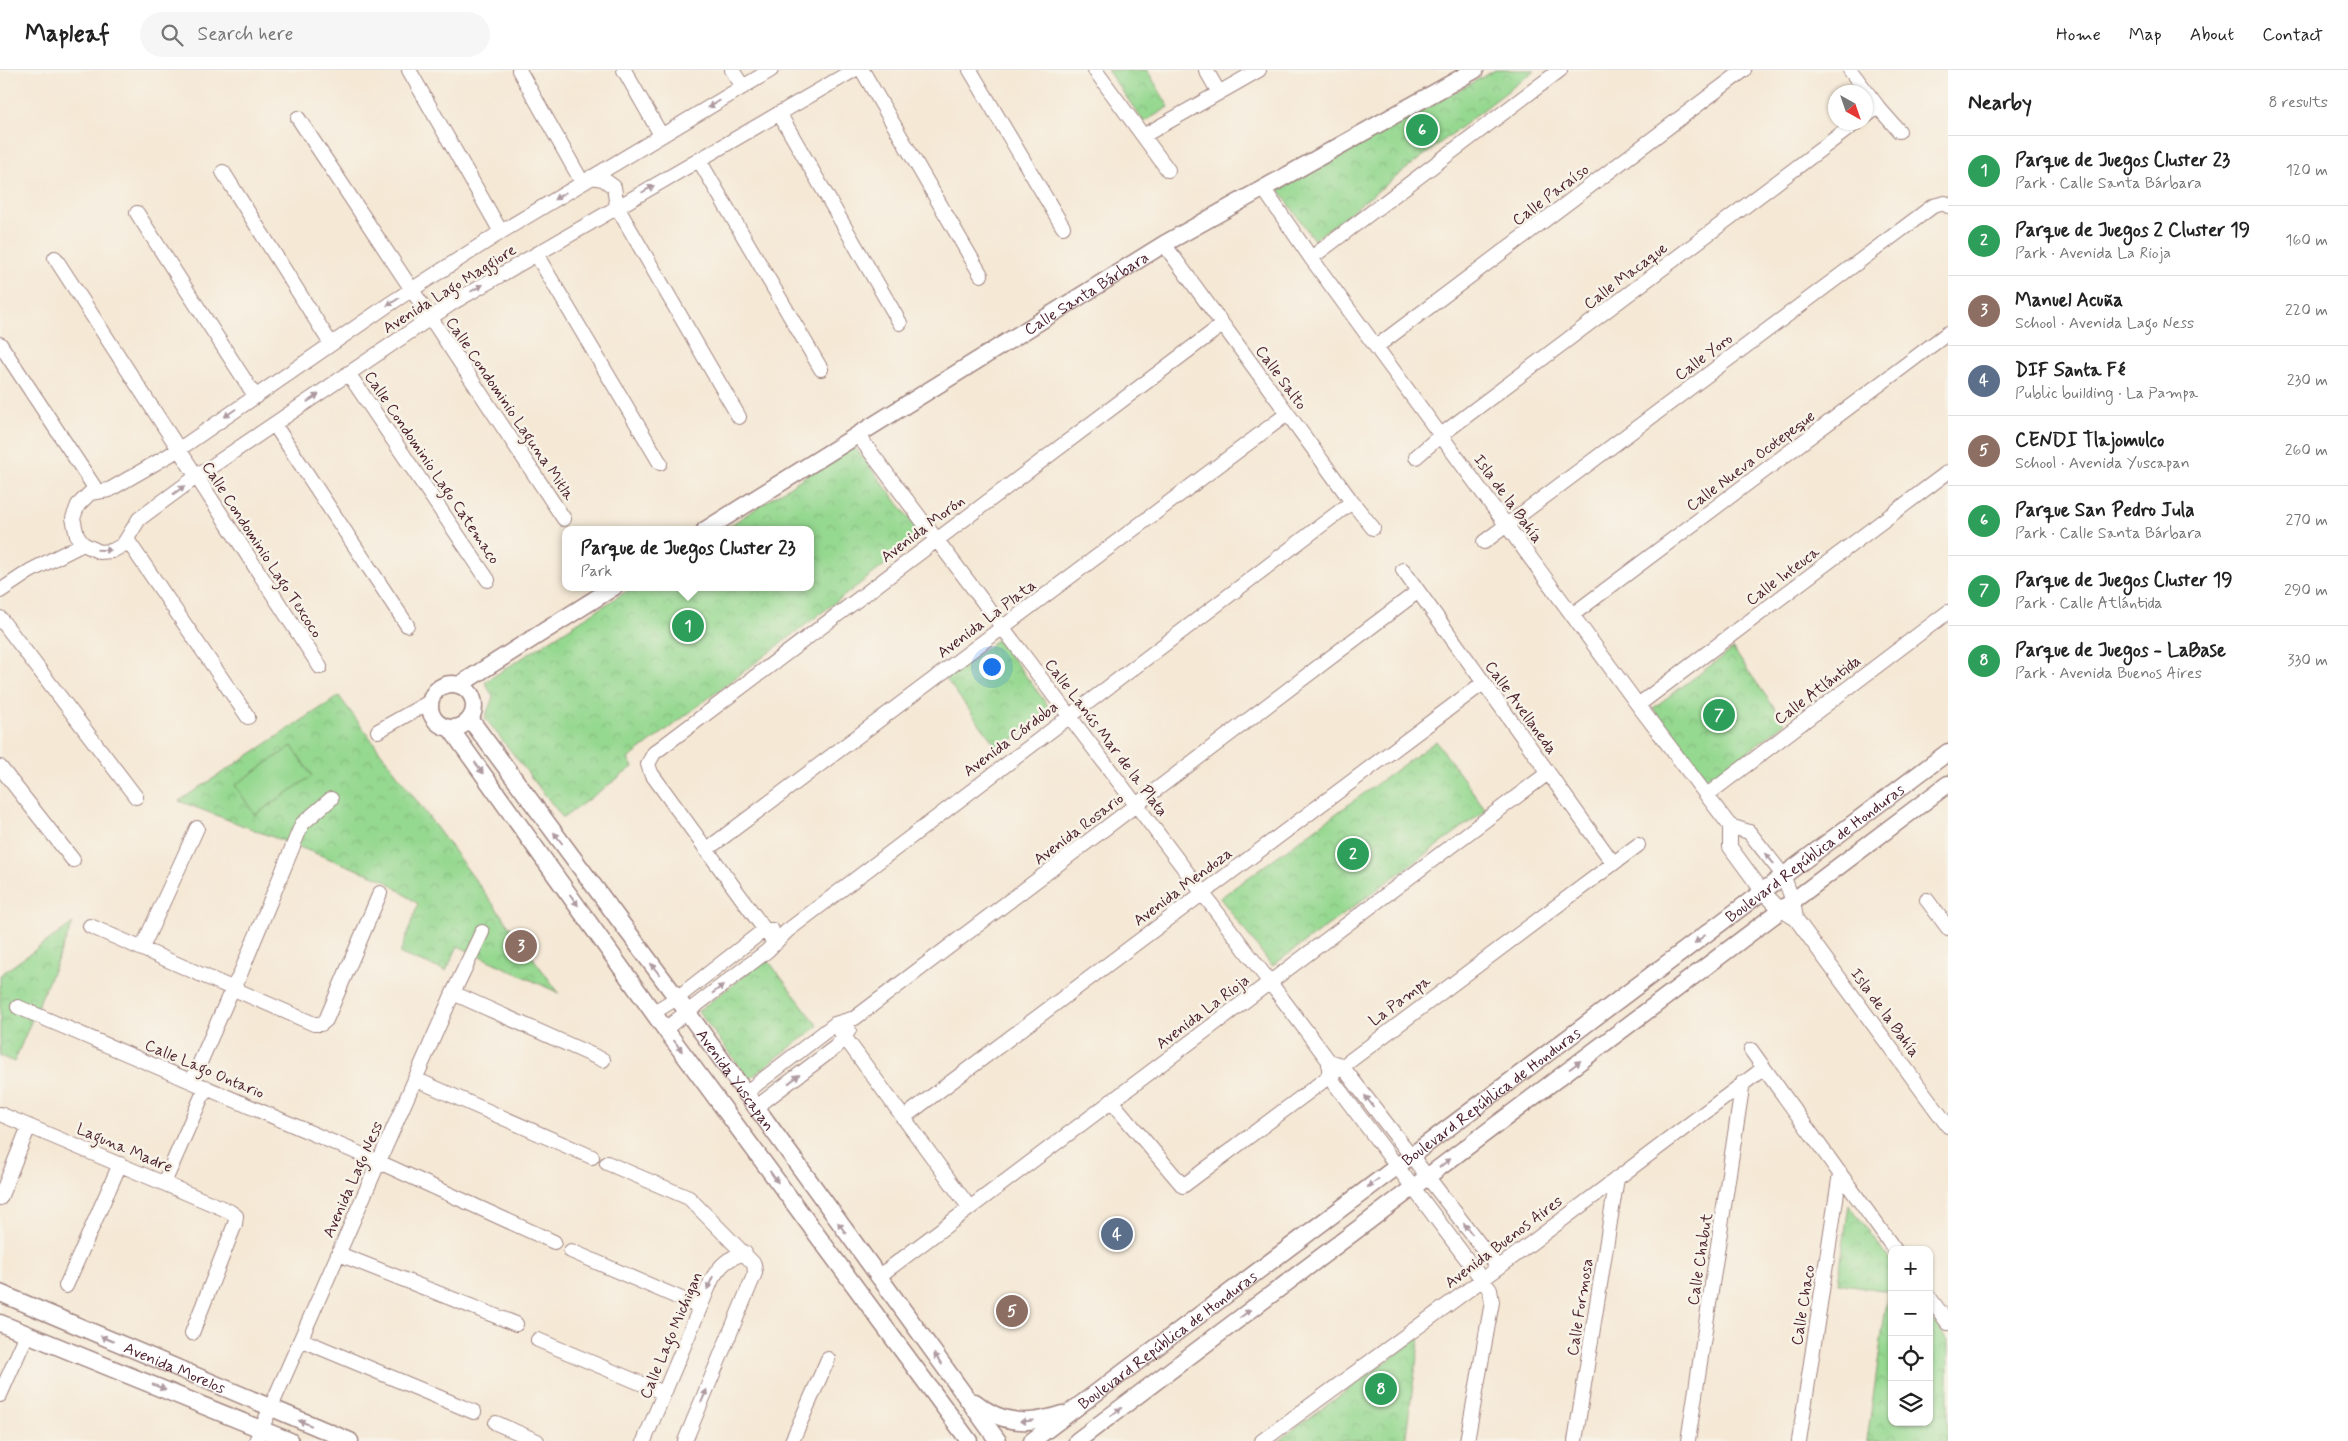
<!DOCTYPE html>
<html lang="en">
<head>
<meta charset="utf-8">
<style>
	body { margin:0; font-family:Mynerve,sans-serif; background:#f6f6f6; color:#222 }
	.controls { position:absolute; right:15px; bottom:15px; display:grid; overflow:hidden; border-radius:10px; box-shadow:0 1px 4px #0004 }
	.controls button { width:45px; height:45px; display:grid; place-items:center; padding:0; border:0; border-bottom:1px solid #e0e0e0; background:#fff; color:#222; font:25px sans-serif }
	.compass { position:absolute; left:1828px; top:15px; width:45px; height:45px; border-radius:50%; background:#fff; box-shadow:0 1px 4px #0004; rotate:140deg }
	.you { position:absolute; left:991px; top:596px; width:18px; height:18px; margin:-12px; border:4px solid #fff; border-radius:50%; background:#1a73e8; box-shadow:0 0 0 8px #1a73e833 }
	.badge { display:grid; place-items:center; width:32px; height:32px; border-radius:50%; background:#0b8043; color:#fff; font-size:16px; font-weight:700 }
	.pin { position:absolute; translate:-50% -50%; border:2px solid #fff; box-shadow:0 1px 5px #0006 }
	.popup { position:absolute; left:562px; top:456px; width:252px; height:65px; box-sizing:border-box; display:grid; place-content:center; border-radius:10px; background:#fff; filter:drop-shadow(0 1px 4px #0005); font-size:16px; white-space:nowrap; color:#767676 }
	.popup b { font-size:19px; color:#222 }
	.popup::after { content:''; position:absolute; left:50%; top:100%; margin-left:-10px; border:10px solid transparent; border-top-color:#fff }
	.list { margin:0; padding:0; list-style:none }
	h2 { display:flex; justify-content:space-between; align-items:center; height:65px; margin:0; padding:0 20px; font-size:21px }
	h2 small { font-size:16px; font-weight:400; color:#767676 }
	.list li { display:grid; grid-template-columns:32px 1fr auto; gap:15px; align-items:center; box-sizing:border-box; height:70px; padding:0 20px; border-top:1px solid #e0e0e0 }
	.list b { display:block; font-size:19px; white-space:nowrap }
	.list p { margin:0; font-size:16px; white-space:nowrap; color:#767676 }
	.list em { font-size:16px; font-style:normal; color:#767676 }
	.icon { flex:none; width:28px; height:28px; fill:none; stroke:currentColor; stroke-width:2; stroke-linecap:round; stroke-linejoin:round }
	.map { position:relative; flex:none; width:1948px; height:1371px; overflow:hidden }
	header { display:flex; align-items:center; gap:30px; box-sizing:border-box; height:70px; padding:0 25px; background:#fff; border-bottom:1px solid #e0e0e0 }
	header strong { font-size:24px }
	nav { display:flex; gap:28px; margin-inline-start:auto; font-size:18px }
	.search { width:350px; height:45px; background:#f6f6f6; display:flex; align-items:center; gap:12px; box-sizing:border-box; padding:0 18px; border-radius:28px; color:#767676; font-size:19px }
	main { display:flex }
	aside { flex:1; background:#fff }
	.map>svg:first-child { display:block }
	.park { fill:url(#park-crowns); stroke:#707c5e }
	.pitch { fill:#95d890; stroke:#707c5e }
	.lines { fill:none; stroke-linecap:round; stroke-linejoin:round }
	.minor-casing { stroke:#a08480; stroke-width:16 }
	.tertiary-casing { stroke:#a08480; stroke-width:19 }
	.minor { stroke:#fff; stroke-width:14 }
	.tertiary { stroke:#fff; stroke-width:16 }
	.oneway { fill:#ae9aa0 }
	.labels { text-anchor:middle; stroke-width:5; stroke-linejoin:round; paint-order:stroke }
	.street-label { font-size:16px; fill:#4a1f2b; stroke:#f7f3e8 }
</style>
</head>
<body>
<header>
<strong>Mapleaf</strong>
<div class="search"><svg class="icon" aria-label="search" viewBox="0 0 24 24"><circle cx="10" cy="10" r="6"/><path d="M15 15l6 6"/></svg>Search here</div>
<nav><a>Home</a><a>Map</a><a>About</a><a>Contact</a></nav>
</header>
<main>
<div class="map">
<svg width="1948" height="1371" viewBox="0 0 1948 1371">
	<defs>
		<pattern id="park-crowns" width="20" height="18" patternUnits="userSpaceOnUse" patternTransform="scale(1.25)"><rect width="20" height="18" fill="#95d890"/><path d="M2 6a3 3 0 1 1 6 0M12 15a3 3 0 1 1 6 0" fill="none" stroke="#82b97c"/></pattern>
	</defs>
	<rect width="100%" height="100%" fill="#f7f3e8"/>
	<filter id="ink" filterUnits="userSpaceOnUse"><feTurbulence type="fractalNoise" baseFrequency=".02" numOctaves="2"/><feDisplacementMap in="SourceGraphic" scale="10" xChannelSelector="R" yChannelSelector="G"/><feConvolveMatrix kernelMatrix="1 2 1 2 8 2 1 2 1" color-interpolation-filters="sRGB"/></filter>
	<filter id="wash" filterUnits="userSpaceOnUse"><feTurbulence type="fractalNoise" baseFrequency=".0096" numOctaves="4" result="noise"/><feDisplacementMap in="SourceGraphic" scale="20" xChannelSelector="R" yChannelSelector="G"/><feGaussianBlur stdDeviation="1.12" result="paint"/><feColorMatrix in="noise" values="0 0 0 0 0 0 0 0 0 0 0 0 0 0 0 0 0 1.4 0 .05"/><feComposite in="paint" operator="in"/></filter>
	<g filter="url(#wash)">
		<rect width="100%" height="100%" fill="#f5e8d5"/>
		<!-- park -->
		<path class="park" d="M 1107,0 L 1147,0 L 1169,37 L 1144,52 Z
			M 1495,0 L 1535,0 L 1314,170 L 1279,120 Z
			M 853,375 L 923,466 L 628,689 L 633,697 L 563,748 L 485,648 L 493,627 L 485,612 L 633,517 L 810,517 L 810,460 L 723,460 Z
			M 998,569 L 1052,641 L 999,680 L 946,609 Z
			M 1733,579 L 1785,653 L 1708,713 L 1653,638 Z
			M 339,626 L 559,923 L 458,876 L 446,901 L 400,884 L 418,834 L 385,810 L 179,731 Z
			M 1436,671 L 1486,740 L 1272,896 L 1220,828 Z
			M 73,853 L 14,992 L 0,986 L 0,905 Z
			M 767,889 L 818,956 L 749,1009 L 698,941 Z
			M 1849,1134 L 1892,1193 L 1892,1352 L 1929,1352 L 1929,1245 L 1948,1271 L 1948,1371 L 1867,1371 L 1888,1221 L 1838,1213 Z
			M 1420,1267 L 1405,1371 L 1278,1371 Z"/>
		<!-- pitch -->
		<path class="pitch" d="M 292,676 L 312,706 L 255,745 L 235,715 Z"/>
	</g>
	<g filter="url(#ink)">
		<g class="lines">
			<defs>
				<path id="minor" d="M 409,0 L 501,162
					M 519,0 L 582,112
					M 624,0 L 661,65
					M 732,0 L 743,17
					M 771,0 L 501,162 L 388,235 L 178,380 L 109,420 L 90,423 L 78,435 L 73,448 L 77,466 L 83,474 L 100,482 L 112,481 L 123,475 L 139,449 L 196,407 L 454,232 L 854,0
					M 862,0 L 981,205
					M 970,0 L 1063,157
					M 1095,0 L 1168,100
					M 1206,0 L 1219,23
					M 1850,0 L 1878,37 L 1899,61
					M 779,43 L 900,253
					M 1866,46 L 1878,37
					M 298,48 L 564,449
					M 1143,66 L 1259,0
					M 699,90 L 821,299
					M 223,102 L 331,274
					M 591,107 L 603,109 L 614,117 L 617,137 L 739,347
					M 1263,118 L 1311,188 L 1638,635 L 1730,756 L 1749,762 L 1783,805 L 1793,831 L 1796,849
					M 137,143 L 255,326
					M 1164,174 L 1352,432 L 1373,458
					M 536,184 L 660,393
					M 55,188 L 320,597
					M 1311,188 L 1560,0
					M 0,274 L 97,421
					M 1376,277 L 1744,0
					M 348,303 L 488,510
					M 274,354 L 407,555
					M 857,364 L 1329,991 L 1341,995 L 1348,1004 L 1498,1198
					M 1416,387 L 1441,365 L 1857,52
					M 128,471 L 248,647
					M 1484,472 L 1933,136 L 1945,133 L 1948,136
					M 1403,500 L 1613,793
					M 0,521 L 30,501 L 83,474
					M 1572,545 L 1948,263
					M 0,548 L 136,727
					M 1638,635 L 1948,402
					M 378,661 L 431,631
					M 0,697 L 73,790
					M 1707,725 L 1948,542
					M 1730,756 L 1730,777 L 1763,822 L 1780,839 L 1796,849 L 1948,1056
					M 706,780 L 1287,344
					M 1927,830 L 1948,858
					M 90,856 L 314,954 L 321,954 L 326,950 L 380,823
					M 775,874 L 651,703 L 648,694 L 654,683 L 1222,255
					M 142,878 L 197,758
					M 453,923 L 603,990
					M 18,937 L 379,1092 L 554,1172
					M 654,942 L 677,928 L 764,860 L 772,860
					M 835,954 L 969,1137
					M 665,959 L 767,881 L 787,861 L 1352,432
					M 1751,980 L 1895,1180
					M 1329,995 L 1329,1004 L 1335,1014 L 1490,1220 L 1492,1232 L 1467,1371
					M 415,1009 L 592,1087
					M 192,1011 L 233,917 L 239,907 L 302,754 L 331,729
					M 744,1024 L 835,954 L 855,948 L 1417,522
					M 1111,1031 L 1183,1116 L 1638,775
					M 755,1038 L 837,976 L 849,960
					M 0,1044 L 229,1141 L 236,1146 L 235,1154 L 192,1263
					M 903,1048 L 1483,613
					M 607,1093 L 689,1128 L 754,1194 L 755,1203 L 685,1371
					M 164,1113 L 206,1017
					M 0,1128 L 29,1056
					M 571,1181 L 700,1237
					M 339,1184 L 516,1254
					M 878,1207 L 1548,703
					M 66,1216 L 120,1094
					M 1929,1227 L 1948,1253
					M 302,1270 L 474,1342
					M 538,1270 L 664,1323
					M 0,1325 L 27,1264
					M 496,1353 L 537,1371
					M 256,1371 L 453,923 L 482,862
					M 644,1371 L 712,1209 C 721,1194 728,1188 745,1183
					M 792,1371 L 828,1289
					M 1262,1371 L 1498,1198 L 1764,998
					M 1575,1371 L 1617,1108
					M 1688,1371 L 1743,1012
					M 1799,1371 L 1840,1103"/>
				<g id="tertiary">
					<path id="s1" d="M 705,460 L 1164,174 L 1475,0"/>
					<circle cx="452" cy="636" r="22"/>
					<path d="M 459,615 L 614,517"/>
					<path id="s2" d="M 470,649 L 677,928 L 998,1371"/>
					<path d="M 450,658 L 665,959 L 969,1371"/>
					<path id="s3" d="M 0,1223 L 350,1371"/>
					<path d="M 0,1253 L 290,1371"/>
					<path d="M 975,1332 C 1002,1355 1030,1355 1062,1344"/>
					<path id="s4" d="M 1032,1371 L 1948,682"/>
					<path d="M 1077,1371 L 1948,714"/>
				</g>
			</defs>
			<!-- minor casing -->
			<use href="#minor" class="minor-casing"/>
			<!-- tertiary casing -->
			<use href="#tertiary" class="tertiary-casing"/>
			<!-- minor -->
			<use href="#minor" class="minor"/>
			<!-- tertiary -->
			<use href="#tertiary" class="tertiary"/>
		</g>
		<!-- one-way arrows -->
		<defs><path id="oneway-solid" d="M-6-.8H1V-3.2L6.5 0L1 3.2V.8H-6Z" transform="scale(1.25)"/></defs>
		<g class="oneway">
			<use href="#oneway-solid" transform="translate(714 34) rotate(149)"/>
			<use href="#oneway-solid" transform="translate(648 119) rotate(-30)"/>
			<use href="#oneway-solid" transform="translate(560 126) rotate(148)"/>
			<use href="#oneway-solid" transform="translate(477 218) rotate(-30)"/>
			<use href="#oneway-solid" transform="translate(393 232) rotate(148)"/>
			<use href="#oneway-solid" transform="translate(313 328) rotate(-34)"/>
			<use href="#oneway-solid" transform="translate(230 343) rotate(145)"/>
			<use href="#oneway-solid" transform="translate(179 420) rotate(-36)"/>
			<use href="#oneway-solid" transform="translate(104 480) rotate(2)"/>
			<use href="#oneway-solid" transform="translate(479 698) rotate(54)"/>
			<use href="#oneway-solid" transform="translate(558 768) rotate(-127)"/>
			<use href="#oneway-solid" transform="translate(1770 789) rotate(-128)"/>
			<use href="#oneway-solid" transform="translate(574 830) rotate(54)"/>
			<use href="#oneway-solid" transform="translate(1700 869) rotate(143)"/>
			<use href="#oneway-solid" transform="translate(655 899) rotate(-127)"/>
			<use href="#oneway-solid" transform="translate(718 919) rotate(-38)"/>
			<use href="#oneway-solid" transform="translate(678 976) rotate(54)"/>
			<use href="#oneway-solid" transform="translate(1575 995) rotate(-37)"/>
			<use href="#oneway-solid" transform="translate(794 1009) rotate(-38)"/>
			<use href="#oneway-solid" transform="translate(1369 1031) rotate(-127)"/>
			<use href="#oneway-solid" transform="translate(1445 1093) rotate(-37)"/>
			<use href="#oneway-solid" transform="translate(774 1107) rotate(54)"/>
			<use href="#oneway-solid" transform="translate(1373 1113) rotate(143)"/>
			<use href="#oneway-solid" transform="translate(842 1158) rotate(-126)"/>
			<use href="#oneway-solid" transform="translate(1468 1159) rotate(-128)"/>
			<use href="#oneway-solid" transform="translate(710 1213) rotate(114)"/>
			<use href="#oneway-solid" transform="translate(1245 1244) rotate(-37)"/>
			<use href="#oneway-solid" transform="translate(107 1269) rotate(-157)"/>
			<use href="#oneway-solid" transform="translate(938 1289) rotate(-126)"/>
			<use href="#oneway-solid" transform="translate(159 1317) rotate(22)"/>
			<use href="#oneway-solid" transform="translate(704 1326) rotate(-67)"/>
			<use href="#oneway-solid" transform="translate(1116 1342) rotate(-37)"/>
			<use href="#oneway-solid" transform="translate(1027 1351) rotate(174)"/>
			<use href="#oneway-solid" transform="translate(305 1353) rotate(-158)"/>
		</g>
	</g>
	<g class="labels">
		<!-- street labels -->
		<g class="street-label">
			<text transform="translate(1550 124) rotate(-37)" y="6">Calle Paraíso</text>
			<text transform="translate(1625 205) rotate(-37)" y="6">Calle Macaque</text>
			<text transform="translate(449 218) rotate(-32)" y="6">Avenida Lago Maggiore</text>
			<text dy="6" stroke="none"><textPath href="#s1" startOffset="449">Calle Santa Bárbara</textPath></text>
			<text transform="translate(1703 286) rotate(-37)" y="6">Calle Yoro</text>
			<text transform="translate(1282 307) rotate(54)" y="6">Calle Salto</text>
			<text transform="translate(511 338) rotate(56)" y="6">Calle Condominio Laguna Mitla</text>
			<text transform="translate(1750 390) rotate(-37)" y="6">Calle Nueva Ocotepeque</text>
			<text transform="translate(433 397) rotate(56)" y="6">Calle Condominio Lago Catemaco</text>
			<text transform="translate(1509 428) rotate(54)" y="6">Isla de la Bahía</text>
			<text transform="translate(922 458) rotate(-37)" y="6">Avenida Morón</text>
			<text transform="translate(263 479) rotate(57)" y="6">Calle Condominio Lago Texcoco</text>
			<text transform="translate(1782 505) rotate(-37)" y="6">Calle Inteuca</text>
			<text transform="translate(986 548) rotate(-37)" y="6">Avenida La Plata</text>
			<text transform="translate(1817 619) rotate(-37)" y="6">Calle Atlántida</text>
			<text transform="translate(1522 637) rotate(54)" y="6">Calle Avellaneda</text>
			<text transform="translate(1107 667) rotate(53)" y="6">Calle Lanús Mar de la Plata</text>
			<text transform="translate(1010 668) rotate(-37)" y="6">Avenida Córdoba</text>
			<text transform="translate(1078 758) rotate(-37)" y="6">Avenida Rosario</text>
			<text dy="6" stroke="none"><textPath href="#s4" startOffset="979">Boulevard República de Honduras</textPath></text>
			<text transform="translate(1182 816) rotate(-37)" y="6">Avenida Mendoza</text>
			<text transform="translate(1399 930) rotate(-37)" y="6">La Pampa</text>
			<text transform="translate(1202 941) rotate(-37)" y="6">Avenida La Rioja</text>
			<text transform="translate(1886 942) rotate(54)" y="6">Isla de la Bahía</text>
			<text transform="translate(205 998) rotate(23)" y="6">Calle Lago Ontario</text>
			<text dy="6" stroke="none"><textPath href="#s2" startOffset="448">Avenida Yuscapan</textPath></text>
			<text dy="6" stroke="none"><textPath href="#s4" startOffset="574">Boulevard República de Honduras</textPath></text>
			<text transform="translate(125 1077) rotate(23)" y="6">Laguna Madre</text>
			<text transform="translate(352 1109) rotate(-66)" y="6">Avenida Lago Ness</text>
			<text transform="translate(1503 1171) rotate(-37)" y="6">Avenida Buenos Aires</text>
			<text transform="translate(1699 1189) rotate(-81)" y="6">Calle Chabut</text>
			<text transform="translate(1802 1235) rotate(-81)" y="6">Calle Chaco</text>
			<text transform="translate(1579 1237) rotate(-81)" y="6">Calle Formosa</text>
			<text transform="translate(670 1265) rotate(-67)" y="6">Calle Lago Michigan</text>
			<text dy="6" stroke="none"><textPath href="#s4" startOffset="169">Boulevard República de Honduras</textPath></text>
			<text dy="6" stroke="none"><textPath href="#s3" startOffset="190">Avenida Morelos</textPath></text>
		</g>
	</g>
</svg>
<div class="controls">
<button>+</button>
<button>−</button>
<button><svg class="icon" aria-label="locate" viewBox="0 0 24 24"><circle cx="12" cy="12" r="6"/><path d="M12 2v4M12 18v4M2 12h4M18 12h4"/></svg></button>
<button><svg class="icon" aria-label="layers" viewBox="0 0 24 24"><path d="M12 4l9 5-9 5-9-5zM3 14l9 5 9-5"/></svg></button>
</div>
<svg class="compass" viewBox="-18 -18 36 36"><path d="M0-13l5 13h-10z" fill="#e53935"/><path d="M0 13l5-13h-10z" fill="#767676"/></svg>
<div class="you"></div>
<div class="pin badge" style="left:688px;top:556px;background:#2e9e5b">1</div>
<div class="popup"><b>Parque de Juegos Cluster 23</b>Park</div>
<div class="pin badge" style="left:1353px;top:784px;background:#2e9e5b">2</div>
<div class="pin badge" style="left:521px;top:876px;background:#8d6e63">3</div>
<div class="pin badge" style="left:1117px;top:1164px;background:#5c6f8a">4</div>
<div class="pin badge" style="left:1012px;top:1241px;background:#8d6e63">5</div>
<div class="pin badge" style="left:1422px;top:60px;background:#2e9e5b">6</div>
<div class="pin badge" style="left:1719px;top:645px;background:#2e9e5b">7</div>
<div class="pin badge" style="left:1381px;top:1319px;background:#2e9e5b">8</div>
</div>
<aside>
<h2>Nearby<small>8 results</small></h2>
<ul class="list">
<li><span class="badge" style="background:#2e9e5b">1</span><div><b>Parque de Juegos Cluster 23</b><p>Park · Calle Santa Bárbara</p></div><em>120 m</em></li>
<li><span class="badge" style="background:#2e9e5b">2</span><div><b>Parque de Juegos 2 Cluster 19</b><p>Park · Avenida La Rioja</p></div><em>160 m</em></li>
<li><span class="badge" style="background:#8d6e63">3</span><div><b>Manuel Acuña</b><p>School · Avenida Lago Ness</p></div><em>220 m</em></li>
<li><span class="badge" style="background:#5c6f8a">4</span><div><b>DIF Santa Fé</b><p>Public building · La Pampa</p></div><em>230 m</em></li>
<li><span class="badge" style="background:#8d6e63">5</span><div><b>CENDI Tlajomulco</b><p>School · Avenida Yuscapan</p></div><em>260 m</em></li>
<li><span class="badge" style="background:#2e9e5b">6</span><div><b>Parque San Pedro Jula</b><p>Park · Calle Santa Bárbara</p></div><em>270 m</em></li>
<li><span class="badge" style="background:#2e9e5b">7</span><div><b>Parque de Juegos Cluster 19</b><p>Park · Calle Atlántida</p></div><em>290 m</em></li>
<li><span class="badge" style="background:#2e9e5b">8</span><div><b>Parque de Juegos - LaBase</b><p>Park · Avenida Buenos Aires</p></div><em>330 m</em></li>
</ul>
</aside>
</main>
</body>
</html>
